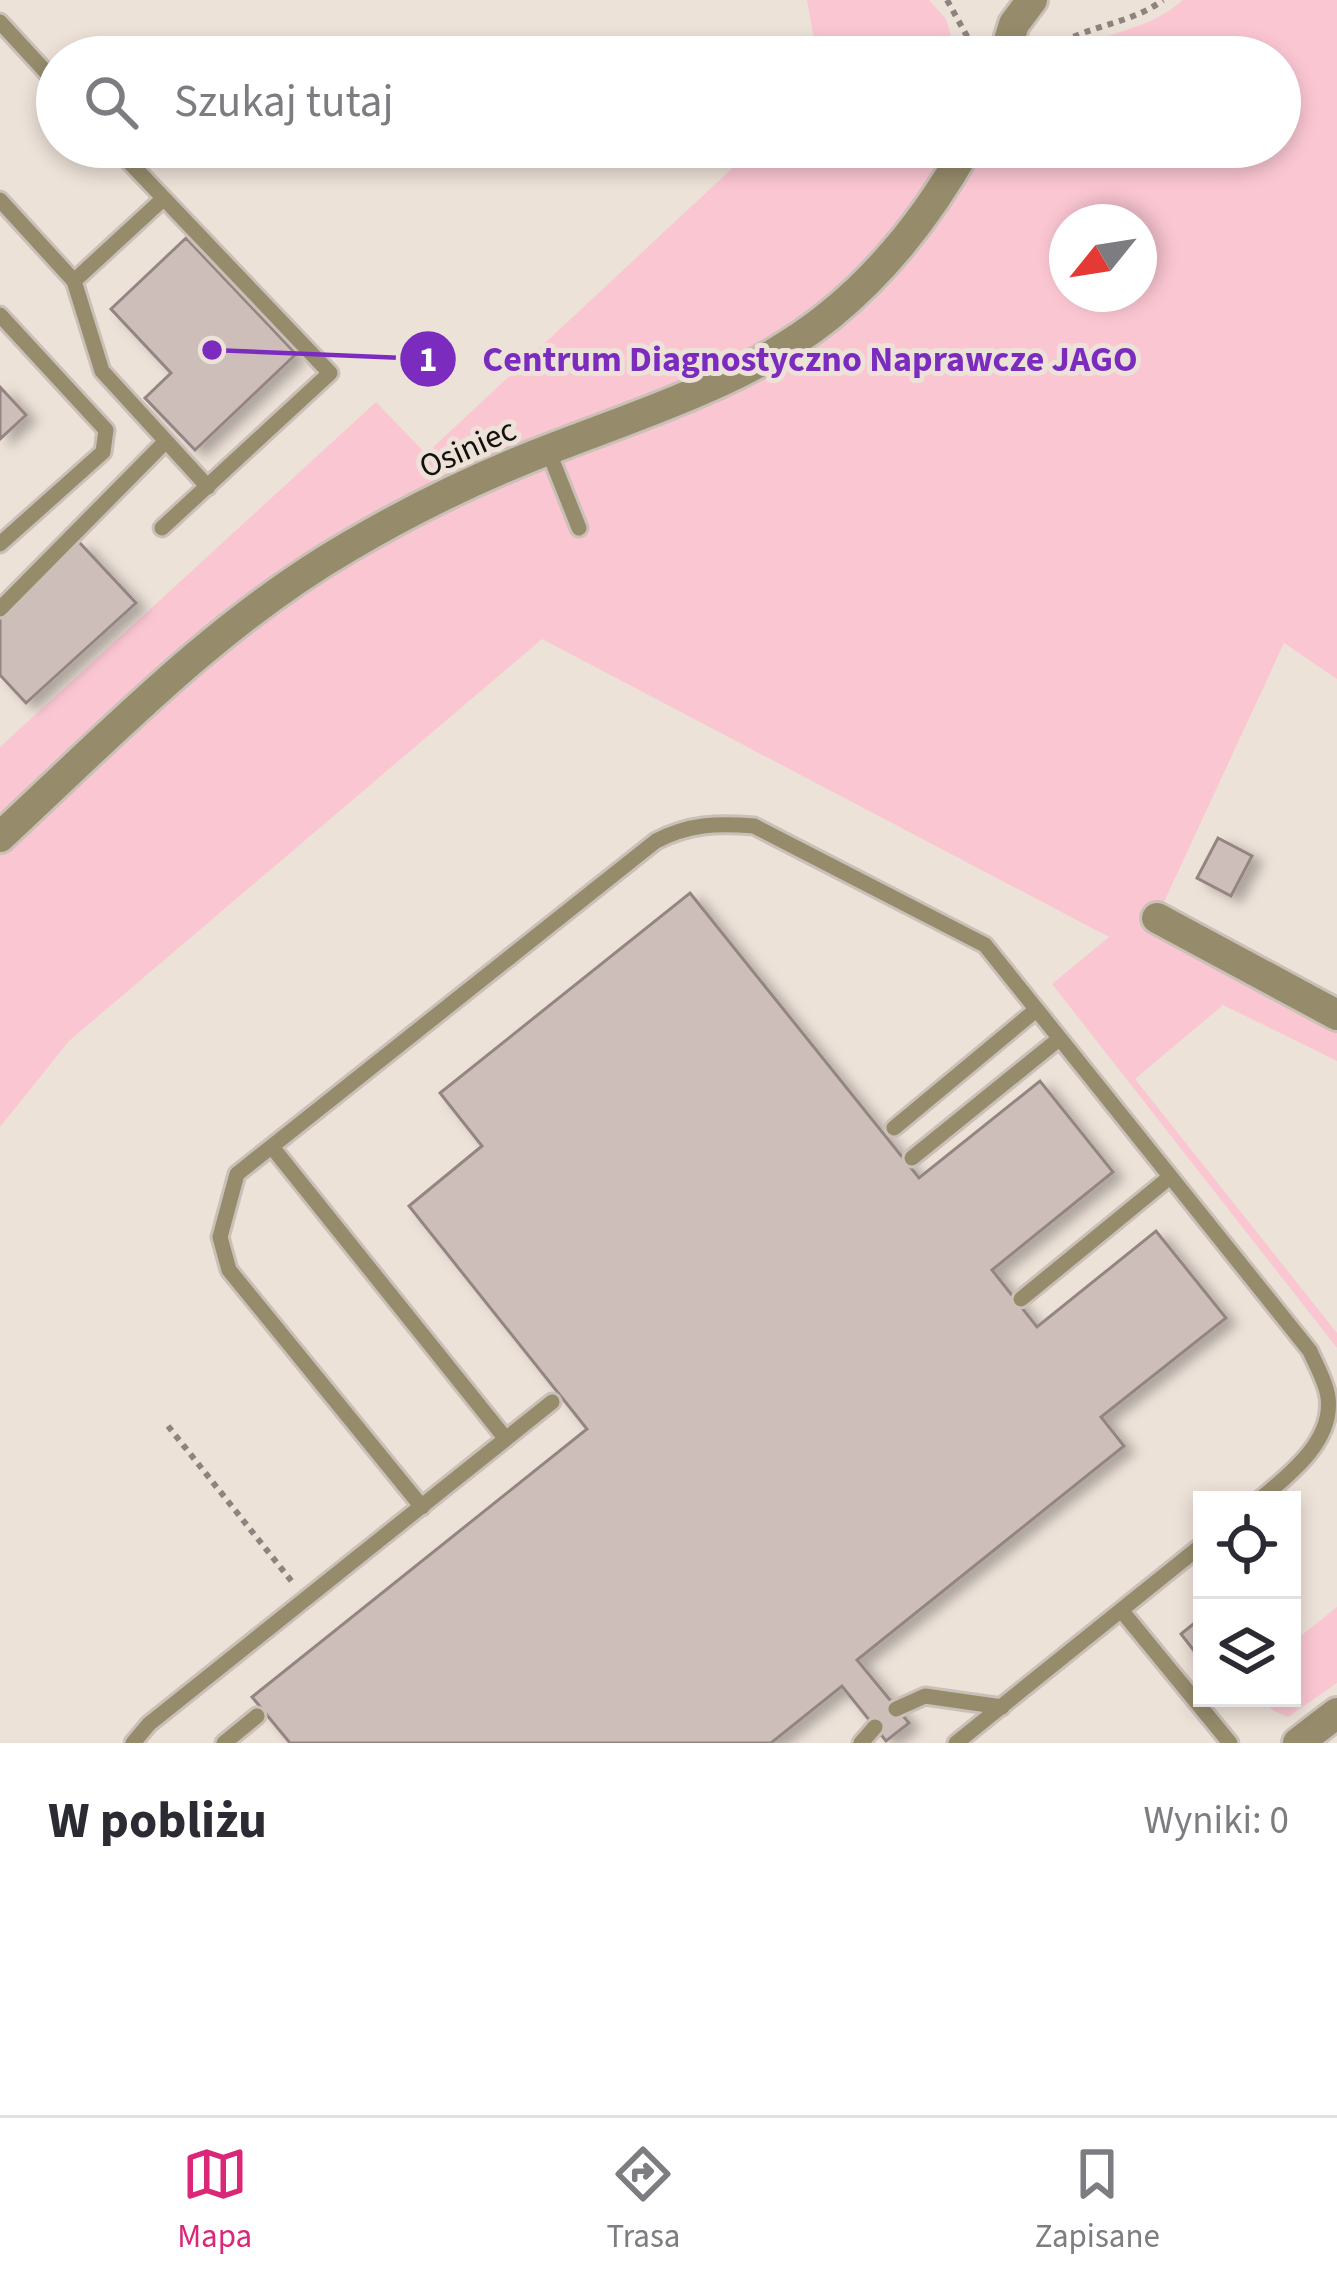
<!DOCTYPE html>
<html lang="pl">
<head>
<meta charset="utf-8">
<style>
	body { margin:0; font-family:"Source Sans 3",sans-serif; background:#f2f2f3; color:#2b2b33 }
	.controls { position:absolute; right:36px; bottom:36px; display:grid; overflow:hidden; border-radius:0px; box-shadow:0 6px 18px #0003 }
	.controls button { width:108px; height:108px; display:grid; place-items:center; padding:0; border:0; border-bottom:3px solid #e1e1e2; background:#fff; color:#2b2b33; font:60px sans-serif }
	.compass { position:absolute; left:1049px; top:204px; width:108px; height:108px; border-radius:50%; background:#fff; box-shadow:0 6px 18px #0003; rotate:240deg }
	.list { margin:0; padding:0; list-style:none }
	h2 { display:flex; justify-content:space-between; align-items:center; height:156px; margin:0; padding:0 48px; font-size:51px }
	h2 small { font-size:39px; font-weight:400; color:#7c7c81 }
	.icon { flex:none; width:66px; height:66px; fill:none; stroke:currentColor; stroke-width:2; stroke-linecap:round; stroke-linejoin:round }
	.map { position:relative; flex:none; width:1337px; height:1743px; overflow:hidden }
	.search { position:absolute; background:#fff; box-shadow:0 6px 18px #0003; left:36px; right:36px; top:36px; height:132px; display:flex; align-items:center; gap:30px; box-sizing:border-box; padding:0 42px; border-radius:66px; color:#7c7c81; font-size:45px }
	.sheet { height:372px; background:#fff }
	nav { display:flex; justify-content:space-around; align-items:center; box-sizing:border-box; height:168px; border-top:3px solid #e1e1e2; background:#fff; font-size:33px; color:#7c7c81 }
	nav a { display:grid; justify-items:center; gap:6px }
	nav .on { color:#db2777 }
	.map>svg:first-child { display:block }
	.green { fill:#fac6d2; fill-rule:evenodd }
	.building { fill:#cebeba; stroke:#948582; stroke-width:3; filter:url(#shadow) }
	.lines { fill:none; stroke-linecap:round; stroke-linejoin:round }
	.service-casing { stroke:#cac0b8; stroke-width:21 }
	.minor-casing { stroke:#cac0b8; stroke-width:36 }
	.tertiary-casing { stroke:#cac0b8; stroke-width:36 }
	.path { stroke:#8c847e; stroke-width:6; stroke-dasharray:6 6; stroke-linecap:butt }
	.service { stroke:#968c6c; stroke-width:15 }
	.minor { stroke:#968c6c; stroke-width:30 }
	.tertiary { stroke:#968c6c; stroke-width:30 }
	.labels { text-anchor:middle; stroke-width:10; stroke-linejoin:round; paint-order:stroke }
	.street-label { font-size:33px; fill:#14100d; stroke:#ede2d8 }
	.leader { fill:none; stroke:#7b2cbf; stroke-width:4.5 }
	.callout-dot { fill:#7b2cbf; stroke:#ede2d8; stroke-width:4.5 }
	.mark-label { font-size:36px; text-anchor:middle; font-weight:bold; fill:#fff }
	.callout-label { font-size:36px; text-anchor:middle; font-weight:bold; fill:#7b2cbf; stroke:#ede2d8; stroke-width:10; stroke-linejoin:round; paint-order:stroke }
</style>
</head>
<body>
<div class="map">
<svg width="1337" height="1743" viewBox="0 0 1337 1743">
	<defs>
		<filter id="shadow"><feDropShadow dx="10" dy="6" stdDeviation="6" flood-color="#0004"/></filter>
	</defs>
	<rect width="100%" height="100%" fill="#ede2d8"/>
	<!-- green -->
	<path class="green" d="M 807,0 L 929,0 L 946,19 L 957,57 L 817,57 Z
		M 1183,0 L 1337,0 L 1337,679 L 1284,643 L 1157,917 L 1337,1015 L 1337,1061 L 1223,1005 L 1135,1079 L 1337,1333 L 1337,1348 L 1052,984 L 1109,937 L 542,639 L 69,1041 L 0,1127 L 0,747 L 376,402 L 426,454 L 755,147 L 1280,147 L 1280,57 L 1063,57 C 1100,30 1143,35 1183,0 ZM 1067,222 L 1139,222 L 1139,294 L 1067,294 Z
		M 1337,1607 L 1337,1683 L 1288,1717 L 1272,1710 L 1263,1698 L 1292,1698 L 1292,1643 Z"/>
	<!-- building -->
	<path class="building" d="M 186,238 L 296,354 L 195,450 L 145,398 L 171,373 L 111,309 Z
		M 0,387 L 26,415 L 0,439 Z
		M 79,542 L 136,603 L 26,703 L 0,675 L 0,614 Z
		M 1218,838 L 1252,856 L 1231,896 L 1197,878 Z
		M 690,893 L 919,1178 L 1040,1081 L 1113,1172 L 992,1270 L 1037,1327 L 1156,1231 L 1226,1318 L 1101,1417 L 1124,1446 L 857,1660 L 909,1723 L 886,1741 L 842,1686 L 771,1743 L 290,1743 L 252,1697 L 587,1429 L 409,1206 L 482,1146 L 440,1093 Z
		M 1202,1617 L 1202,1661 L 1181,1634 Z"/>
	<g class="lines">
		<defs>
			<path id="service" d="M 0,22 L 57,84
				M 115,147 L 330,373 L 162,528
				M 163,199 L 74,281 L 102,371 L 208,487
				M 0,200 L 74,281
				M 0,315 L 106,430 L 103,452 L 0,544
				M 548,450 L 579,528
				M 0,609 L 166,441
				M 894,1128 L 1036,1010
				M 272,1147 L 506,1439
				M 912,1158 L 1059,1039
				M 1021,1299 L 1170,1177
				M 422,1507 L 229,1270 L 220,1237 L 237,1174 L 656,841 C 689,824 716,823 754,826 L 985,945 L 1310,1351 C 1316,1365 1326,1382 1328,1397 C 1334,1441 1288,1476 1259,1500
				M 1121,1610 L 1230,1743
				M 896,1709 L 925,1696 L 1002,1707
				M 133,1743 L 149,1724 L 552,1402
				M 224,1743 L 257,1716
				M 861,1743 L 875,1727
				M 956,1743 L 1202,1545"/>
			<path id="minor" d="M 1157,918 L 1337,1015"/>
			<path id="tertiary" d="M 1004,57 L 1014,24 L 1032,0
				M 0,837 C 110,735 217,623 348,547 C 414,508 482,475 553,448 C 648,411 750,380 830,315 C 888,268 931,211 967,147
				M 1298,1743 L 1337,1713"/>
		</defs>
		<!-- service casing -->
		<use href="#service" class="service-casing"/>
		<!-- minor casing -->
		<use href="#minor" class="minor-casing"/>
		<!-- tertiary casing -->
		<use href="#tertiary" class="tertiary-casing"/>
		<!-- path -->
		<path class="path" d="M 947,0 L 974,49
			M 1044,57 C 1076,24 1126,28 1163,0
			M 168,1426 L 293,1583"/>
		<!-- service -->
		<use href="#service" class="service"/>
		<!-- minor -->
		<use href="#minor" class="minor"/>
		<!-- tertiary -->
		<use href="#tertiary" class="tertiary"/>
	</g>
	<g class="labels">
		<!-- street labels -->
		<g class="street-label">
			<text transform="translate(467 447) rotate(-24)" y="12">Osiniec</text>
		</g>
	</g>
	<!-- callouts -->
	<path class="leader" d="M212 350L428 359"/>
	<g class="callout-dot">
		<circle cx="212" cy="350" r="12"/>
		<circle cx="428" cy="359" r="30"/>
	</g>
	<g class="mark-label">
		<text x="428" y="371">1</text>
	</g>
	<g class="callout-label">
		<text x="810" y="371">Centrum Diagnostyczno Naprawcze JAGO</text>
	</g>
</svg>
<div class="controls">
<button><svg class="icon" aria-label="locate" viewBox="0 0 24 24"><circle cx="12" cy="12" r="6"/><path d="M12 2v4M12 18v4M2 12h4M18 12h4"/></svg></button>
<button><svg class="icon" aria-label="layers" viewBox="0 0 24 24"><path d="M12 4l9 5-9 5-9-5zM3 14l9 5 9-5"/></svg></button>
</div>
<svg class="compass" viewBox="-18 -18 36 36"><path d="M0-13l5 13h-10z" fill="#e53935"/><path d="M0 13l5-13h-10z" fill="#7c7c81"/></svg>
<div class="search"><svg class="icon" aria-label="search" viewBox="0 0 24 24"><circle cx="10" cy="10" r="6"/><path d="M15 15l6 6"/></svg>Szukaj tutaj</div>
</div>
<section class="sheet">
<h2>W pobliżu<small>Wyniki: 0</small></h2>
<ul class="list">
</ul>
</section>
<nav>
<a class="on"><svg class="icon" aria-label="map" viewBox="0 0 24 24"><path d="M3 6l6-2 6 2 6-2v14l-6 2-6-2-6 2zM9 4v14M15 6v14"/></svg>Mapa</a>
<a><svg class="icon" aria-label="directions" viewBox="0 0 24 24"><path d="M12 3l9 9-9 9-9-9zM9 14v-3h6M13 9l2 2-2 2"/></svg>Trasa</a>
<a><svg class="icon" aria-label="saved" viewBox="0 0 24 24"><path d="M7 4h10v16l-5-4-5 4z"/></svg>Zapisane</a>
</nav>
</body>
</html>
